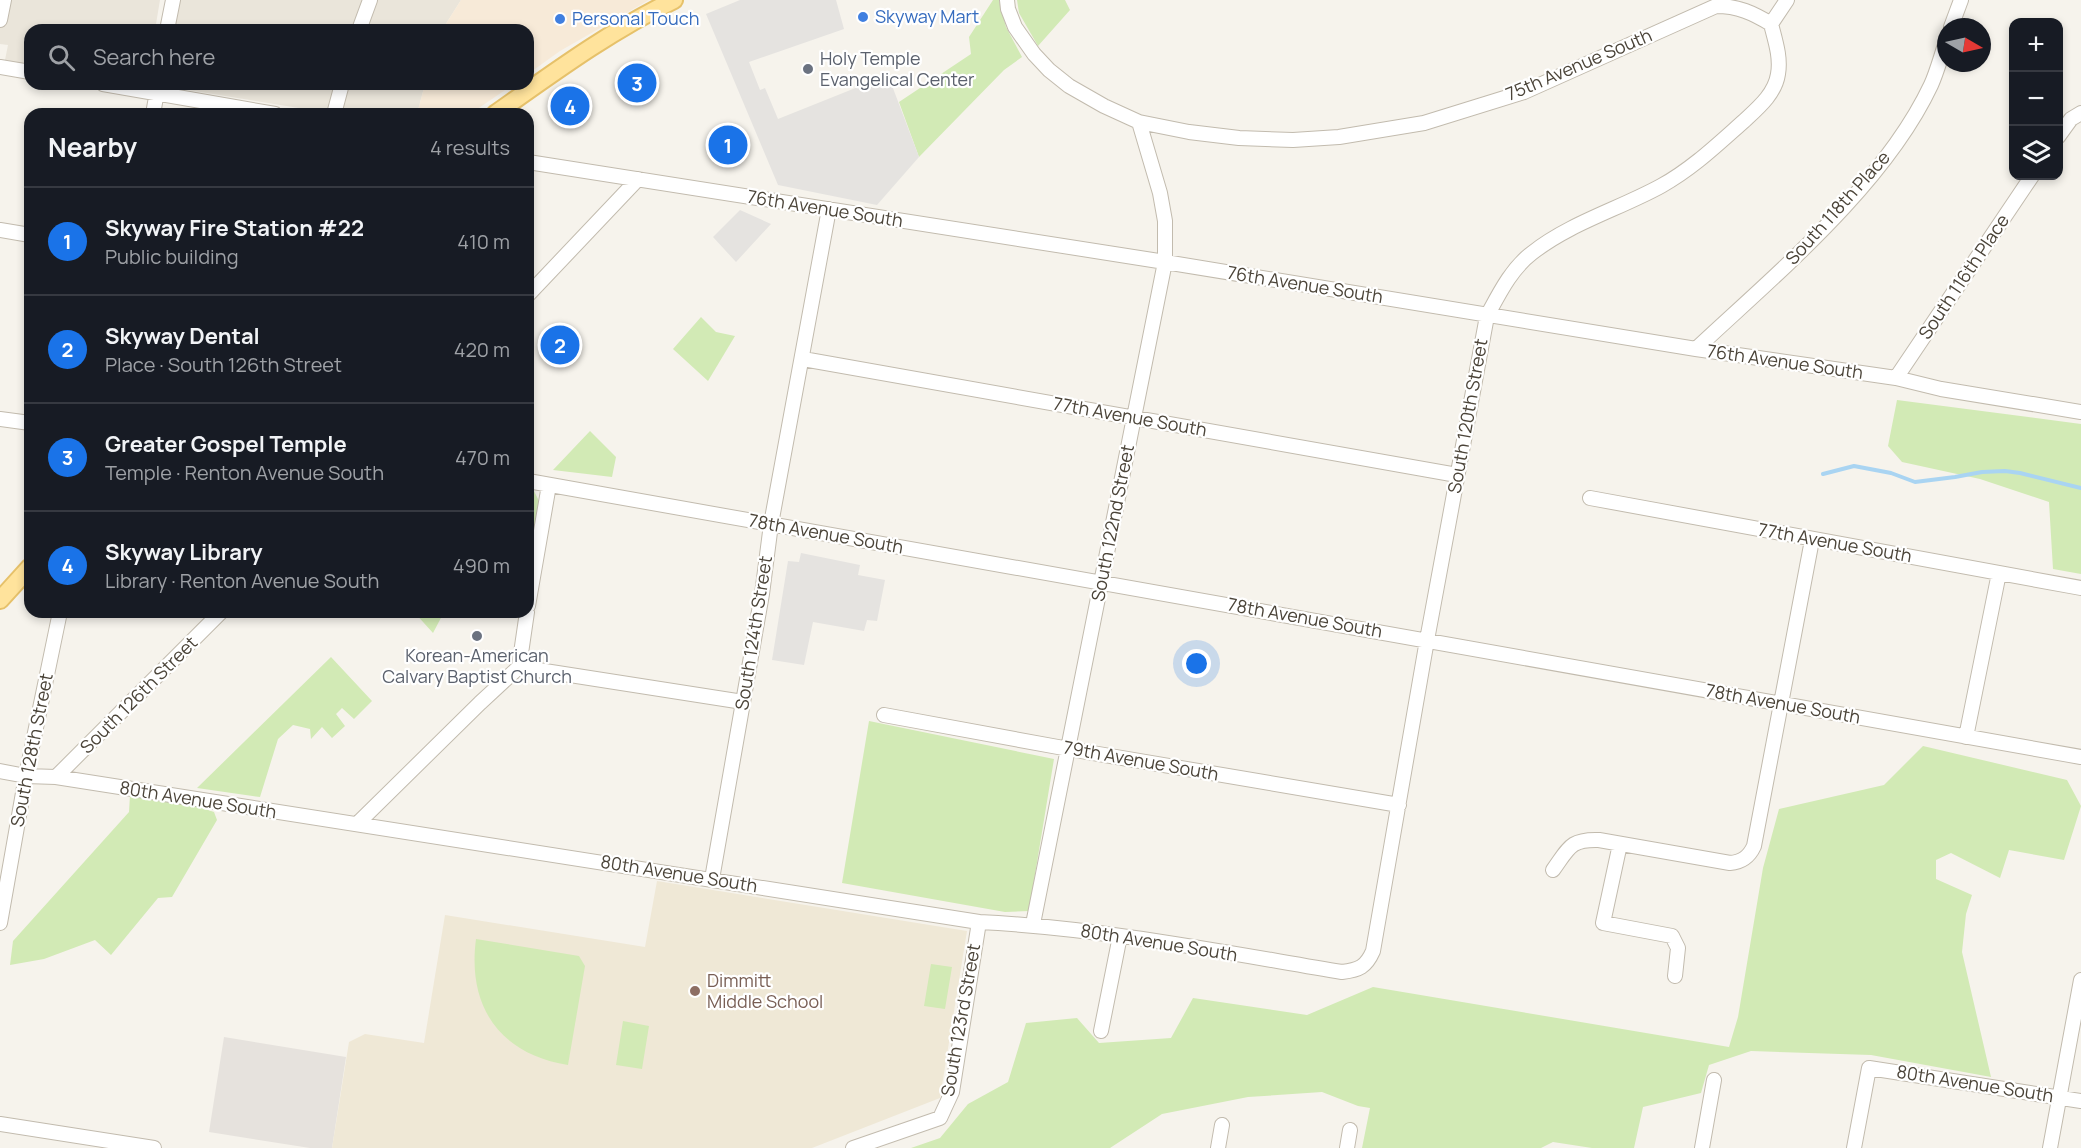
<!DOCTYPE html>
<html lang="en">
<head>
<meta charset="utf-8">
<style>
	body { margin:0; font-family:Manrope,sans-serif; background:#242831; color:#f1f3f6 }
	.controls { position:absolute; right:18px; top:18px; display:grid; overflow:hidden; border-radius:12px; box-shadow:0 3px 9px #0003 }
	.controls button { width:54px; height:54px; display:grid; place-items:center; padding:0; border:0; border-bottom:2px solid #363941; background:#171b24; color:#f1f3f6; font:30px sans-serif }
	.compass { position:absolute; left:1937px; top:18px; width:54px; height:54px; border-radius:50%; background:#171b24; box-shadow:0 3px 9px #0003; rotate:99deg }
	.you { position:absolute; left:1197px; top:664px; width:21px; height:21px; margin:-15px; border:4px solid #fff; border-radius:50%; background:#1a73e8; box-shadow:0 0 0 9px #1a73e833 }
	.badge { display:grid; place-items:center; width:39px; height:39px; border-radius:50%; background:#1a73e8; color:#fff; font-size:20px; font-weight:700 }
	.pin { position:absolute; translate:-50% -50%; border:3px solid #fff; box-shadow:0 2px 6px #0006 }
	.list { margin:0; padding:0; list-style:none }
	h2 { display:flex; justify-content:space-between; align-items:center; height:78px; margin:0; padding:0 24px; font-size:26px }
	h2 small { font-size:20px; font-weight:400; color:#9ea1a6 }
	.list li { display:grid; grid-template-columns:39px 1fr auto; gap:18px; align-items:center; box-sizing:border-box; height:108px; padding:0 24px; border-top:2px solid #363941 }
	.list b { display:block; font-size:22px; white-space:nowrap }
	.list p { margin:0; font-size:20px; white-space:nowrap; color:#9ea1a6 }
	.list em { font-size:20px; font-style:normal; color:#9ea1a6 }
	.icon { flex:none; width:33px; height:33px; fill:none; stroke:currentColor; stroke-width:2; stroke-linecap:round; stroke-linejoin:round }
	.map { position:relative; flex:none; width:2081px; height:1148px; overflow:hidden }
	.search { position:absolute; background:#171b24; box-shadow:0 3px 9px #0003; left:24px; top:24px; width:510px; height:66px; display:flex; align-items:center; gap:15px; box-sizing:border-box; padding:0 21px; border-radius:18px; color:#9ea1a6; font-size:22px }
	.panel { position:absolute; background:#171b24; box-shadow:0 3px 9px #0003; left:24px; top:108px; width:510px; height:510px; border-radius:18px }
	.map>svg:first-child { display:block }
	.residential { fill:#eae5da }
	.commercial { fill:#f7ead8 }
	.industrial { fill:#e6e2dd }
	.education { fill:#efe8d6 }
	.green { fill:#d2eab5 }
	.parking { fill:#e5e3e0 }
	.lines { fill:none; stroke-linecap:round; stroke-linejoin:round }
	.stream { stroke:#a9d4f2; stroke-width:4 }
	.minor-casing { stroke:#c2bbae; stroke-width:16 }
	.major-casing { stroke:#e6c16a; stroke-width:20 }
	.minor { stroke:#fff; stroke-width:14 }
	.major { stroke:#ffe39c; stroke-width:16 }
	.shop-dot { fill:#3f7fe0; stroke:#fff; stroke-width:2 }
	.worship-dot { fill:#6b7280; stroke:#fff; stroke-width:2 }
	.education-dot { fill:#8d6e63; stroke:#fff; stroke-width:2 }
	.labels { text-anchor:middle; stroke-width:4.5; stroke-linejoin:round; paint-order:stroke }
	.shop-label { font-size:18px; fill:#366cbe; stroke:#fff; text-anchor:start }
	.worship-label { font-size:18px; fill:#5b616d; stroke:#fff; text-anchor:start }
	.street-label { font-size:18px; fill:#4b4439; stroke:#fff }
	.education-label { font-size:18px; fill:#785e54; stroke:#fff; text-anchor:start }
</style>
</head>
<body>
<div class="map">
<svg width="2081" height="1148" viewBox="0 0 2081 1148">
	<rect width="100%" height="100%" fill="#f6f3ec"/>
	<!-- residential -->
	<path class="residential" d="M 0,0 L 160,0 L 155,30 L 30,30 L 30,65 L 5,60 L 8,45 L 0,44 Z
		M 179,0 L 461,0 L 442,30 L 174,30 Z
		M 171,84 L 425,84 L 417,114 L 336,114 L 176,88 Z"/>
	<!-- commercial -->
	<path class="commercial" d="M 461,0 L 649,0 L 560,51 L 528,74 L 528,30 L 442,30 Z
		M 425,84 L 514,84 L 470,114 L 417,114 Z"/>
	<!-- industrial -->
	<path class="industrial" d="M 224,1037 L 346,1057 L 332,1148 L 310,1148 L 209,1132 Z"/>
	<!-- education -->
	<path class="education" d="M 657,881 L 967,931 L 940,1098 L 812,1148 L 332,1148 L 349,1042 L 365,1034 L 424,1043 L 445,915 L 645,947 Z"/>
	<!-- green -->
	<path class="green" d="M 993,0 L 999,0 L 1006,27 L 1022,57 L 1004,70 L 919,157 L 899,102 L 971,54 L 969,37 Z
		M 1017,0 L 1065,0 L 1070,10 L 1038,46 L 1019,13 Z
		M 701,317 L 716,332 L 735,336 L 708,381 L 673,349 Z
		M 1897,400 L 2081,424 L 2081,574 L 2053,569 L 2049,502 L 1980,479 L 1902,462 L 1888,446 Z
		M 590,431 L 616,457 L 612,477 L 553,470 Z
		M 528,490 L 534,491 L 539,501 L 534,535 L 528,537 Z
		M 414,612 L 463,612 L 456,618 L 443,614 L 433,633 Z
		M 331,657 L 372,701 L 354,719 L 342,708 L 336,714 L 345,726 L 332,738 L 322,727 L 311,739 L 310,729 L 293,725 L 278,739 L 260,797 L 197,788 Z
		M 869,721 L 1054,759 L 1029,911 L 1005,912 L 842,883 Z
		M 1923,746 L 2067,780 L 2081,806 L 2064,860 L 2009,850 L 2000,878 L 1951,853 L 1936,860 L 1936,879 L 1972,895 L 1966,914 L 1962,952 L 1991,1077 L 1871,1055 L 1751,1051 L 1709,1065 L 1701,1093 L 1643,1107 L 1634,1148 L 1592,1148 L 1553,1142 L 1541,1148 L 1362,1148 L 1370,1108 L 1358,1106 L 1322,1092 L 1248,1097 L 1162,1114 L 1110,1148 L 911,1148 L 940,1138 L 968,1104 L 1008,1082 L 1026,1023 L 1077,1018 L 1099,1043 L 1171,1038 L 1193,998 L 1307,1015 L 1373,987 L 1729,1047 L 1738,1017 L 1763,868 L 1779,809 L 1884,785 Z
		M 130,795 L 199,807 L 214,812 L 217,820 L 172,897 L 158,898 L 111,955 L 95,940 L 44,959 L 10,965 L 13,941 L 129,812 Z
		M 476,939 L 579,956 L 585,966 L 568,1065 C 500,1054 467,1007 476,939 Z
		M 931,964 L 952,967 L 945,1009 L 924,1006 Z
		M 623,1021 L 649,1026 L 642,1069 L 616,1065 Z"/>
	<!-- parking -->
	<path class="parking" d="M 740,0 L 836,0 L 844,29 L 749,62 L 760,90 L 765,88 L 778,119 L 888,75 L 919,157 L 877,205 L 778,185 L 706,14 Z
		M 740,210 L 771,224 L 736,262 L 713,237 Z
		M 801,553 L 860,565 L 858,575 L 885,580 L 877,621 L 867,620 L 864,631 L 813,622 L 804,665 L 772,660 L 788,561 L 799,562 Z"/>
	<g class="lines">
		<!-- stream -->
		<path class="stream" d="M 1823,474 L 1854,466 L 1891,473 L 1915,482 L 1955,477 L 1982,472 L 2005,471 L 2020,473 L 2081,488"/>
		<defs>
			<path id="minor" d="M 1007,0 L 1008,9 L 1015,27 L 1034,54 L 1049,70 L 1069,86 L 1104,106 L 1139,122 L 1189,132 L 1239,138 L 1293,140 L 1339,137 L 1424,123 L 1524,92 L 1716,6 C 1738,6 1753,13 1771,24
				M 0,20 L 4,0
				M 1951,27 L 1961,0
				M 167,30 L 173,0
				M 359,30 L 370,0
				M 0,67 L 30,72
				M 103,84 L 275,114
				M 153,114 L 158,86
				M 334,114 L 342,84
				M 2058,137 L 2071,119 L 2081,113
				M 528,162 L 1165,262 L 1696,349 L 1896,378 L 1941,389 L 2081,412
				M 0,230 L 30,235
				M 528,295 L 638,179
				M 1696,349 C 1776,274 1884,185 1931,85 C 1937,72 1941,56 1946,42
				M 803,359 L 1457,475
				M 1896,378 L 2032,176
				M 0,419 L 30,423
				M 528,481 L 2081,757
				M 1590,498 L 2081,588
				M 528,606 L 549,485
				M 519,667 L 743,702
				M 884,715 L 1069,749 L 1399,805
				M 1966,737 L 1999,573
				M 0,771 L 26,776 L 56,777 L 979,922 C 1101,928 1222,952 1342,972 C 1359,970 1366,967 1373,951 L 1427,640 L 1487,316 C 1499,294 1511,269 1532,253 C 1570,223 1619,209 1661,186 C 1692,169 1718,144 1744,121 C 1758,108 1775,94 1778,74 C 1781,57 1775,40 1771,24 L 1787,0
				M 56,777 L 221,612
				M 358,823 L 480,703 L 519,667 L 527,612
				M 1620,844 L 1603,923 L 1672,936 L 1678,948 L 1675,976
				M 1553,870 C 1569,848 1570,839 1599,840 L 1730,863 C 1742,862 1749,857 1754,846 L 1812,540
				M 712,879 L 762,594 L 771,524 L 829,209
				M 0,923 L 26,776 L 60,612
				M 1033,924 L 1165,262 L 1165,221 L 1160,193 L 1139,122
				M 1101,1031 L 1120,936
				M 0,1124 L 154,1148
				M 853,1148 L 940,1118 L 952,1092 L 979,922
				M 1218,1148 L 1222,1125
				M 1347,1148 L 1350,1130
				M 1702,1148 L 1714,1080
				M 1854,1148 L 1869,1068 L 2081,1101
				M 2050,1148 L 2081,980"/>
			<path id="major" d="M 495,114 C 553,73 610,31 674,0
				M 0,600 L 30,567"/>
		</defs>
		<!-- minor casing -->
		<use href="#minor" class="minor-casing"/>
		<!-- major casing -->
		<use href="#major" class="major-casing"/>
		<!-- minor -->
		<use href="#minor" class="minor"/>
		<!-- major -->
		<use href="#major" class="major"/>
	</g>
	<!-- markers -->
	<g class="shop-dot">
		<circle cx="863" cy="17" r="6"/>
		<circle cx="560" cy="19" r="6"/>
	</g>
	<g class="worship-dot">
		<circle cx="808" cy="69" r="6"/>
		<circle cx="477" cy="636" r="6"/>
	</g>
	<circle class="education-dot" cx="695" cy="991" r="6"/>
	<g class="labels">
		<!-- shop labels -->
		<g class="shop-label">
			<text x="875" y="23">Skyway Mart</text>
			<text x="572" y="25">Personal Touch</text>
		</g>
		<!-- worship labels -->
		<g class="worship-label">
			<text x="820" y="65">Holy Temple<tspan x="820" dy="21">Evangelical Center</tspan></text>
			<text x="477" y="662" text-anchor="middle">Korean-American<tspan x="477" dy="21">Calvary Baptist Church</tspan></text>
		</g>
		<!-- street labels -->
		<g class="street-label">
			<text transform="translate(1579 65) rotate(-23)" y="6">75th Avenue South</text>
			<text transform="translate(1838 208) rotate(-48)" y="6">South 118th Place</text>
			<text transform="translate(825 209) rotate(9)" y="6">76th Avenue South</text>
			<text transform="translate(1964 277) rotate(-56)" y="6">South 116th Place</text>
			<text transform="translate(1305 285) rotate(9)" y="6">76th Avenue South</text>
			<text transform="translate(1785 362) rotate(8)" y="6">76th Avenue South</text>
			<text transform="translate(1468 416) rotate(-80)" y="6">South 120th Street</text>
			<text transform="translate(1130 417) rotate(10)" y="6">77th Avenue South</text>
			<text transform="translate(1113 523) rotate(-79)" y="6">South 122nd Street</text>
			<text transform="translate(826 534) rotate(10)" y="6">78th Avenue South</text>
			<text transform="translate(1835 543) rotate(10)" y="6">77th Avenue South</text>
			<text transform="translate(1305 618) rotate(10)" y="6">78th Avenue South</text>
			<text transform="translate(754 633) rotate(-81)" y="6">South 124th Street</text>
			<text transform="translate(139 695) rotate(-45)" y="6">South 126th Street</text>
			<text transform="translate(1783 704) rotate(10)" y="6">78th Avenue South</text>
			<text transform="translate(32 750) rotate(-79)" y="6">South 128th Street</text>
			<text transform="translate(1141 761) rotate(10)" y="6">79th Avenue South</text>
			<text transform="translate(198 800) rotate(9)" y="6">80th Avenue South</text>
			<text transform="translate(679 874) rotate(9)" y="6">80th Avenue South</text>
			<text transform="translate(1159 943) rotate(9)" y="6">80th Avenue South</text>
			<text transform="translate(961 1020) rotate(-80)" y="6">South 123rd Street</text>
			<text transform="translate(1975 1084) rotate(9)" y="6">80th Avenue South</text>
		</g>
		<!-- education labels -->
		<g class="education-label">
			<text x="707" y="987">Dimmitt<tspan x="707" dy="21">Middle School</tspan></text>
		</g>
	</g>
</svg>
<div class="controls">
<button>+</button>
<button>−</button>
<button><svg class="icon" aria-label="layers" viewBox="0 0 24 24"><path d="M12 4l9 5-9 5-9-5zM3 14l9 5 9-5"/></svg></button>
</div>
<svg class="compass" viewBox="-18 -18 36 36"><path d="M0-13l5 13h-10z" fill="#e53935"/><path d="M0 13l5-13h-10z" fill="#9ea1a6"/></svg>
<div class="you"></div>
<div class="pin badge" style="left:728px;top:145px">1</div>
<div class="pin badge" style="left:560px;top:345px">2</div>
<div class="pin badge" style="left:637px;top:83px">3</div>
<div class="pin badge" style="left:570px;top:106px">4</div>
<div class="search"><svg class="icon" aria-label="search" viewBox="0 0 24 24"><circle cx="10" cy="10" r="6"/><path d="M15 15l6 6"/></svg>Search here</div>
<section class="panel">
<h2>Nearby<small>4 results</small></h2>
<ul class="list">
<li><span class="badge">1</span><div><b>Skyway Fire Station #22</b><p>Public building</p></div><em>410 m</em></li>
<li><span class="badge">2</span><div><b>Skyway Dental</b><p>Place · South 126th Street</p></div><em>420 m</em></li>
<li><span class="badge">3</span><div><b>Greater Gospel Temple</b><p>Temple · Renton Avenue South</p></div><em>470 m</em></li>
<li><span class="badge">4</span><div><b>Skyway Library</b><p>Library · Renton Avenue South</p></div><em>490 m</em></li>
</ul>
</section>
</div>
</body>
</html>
